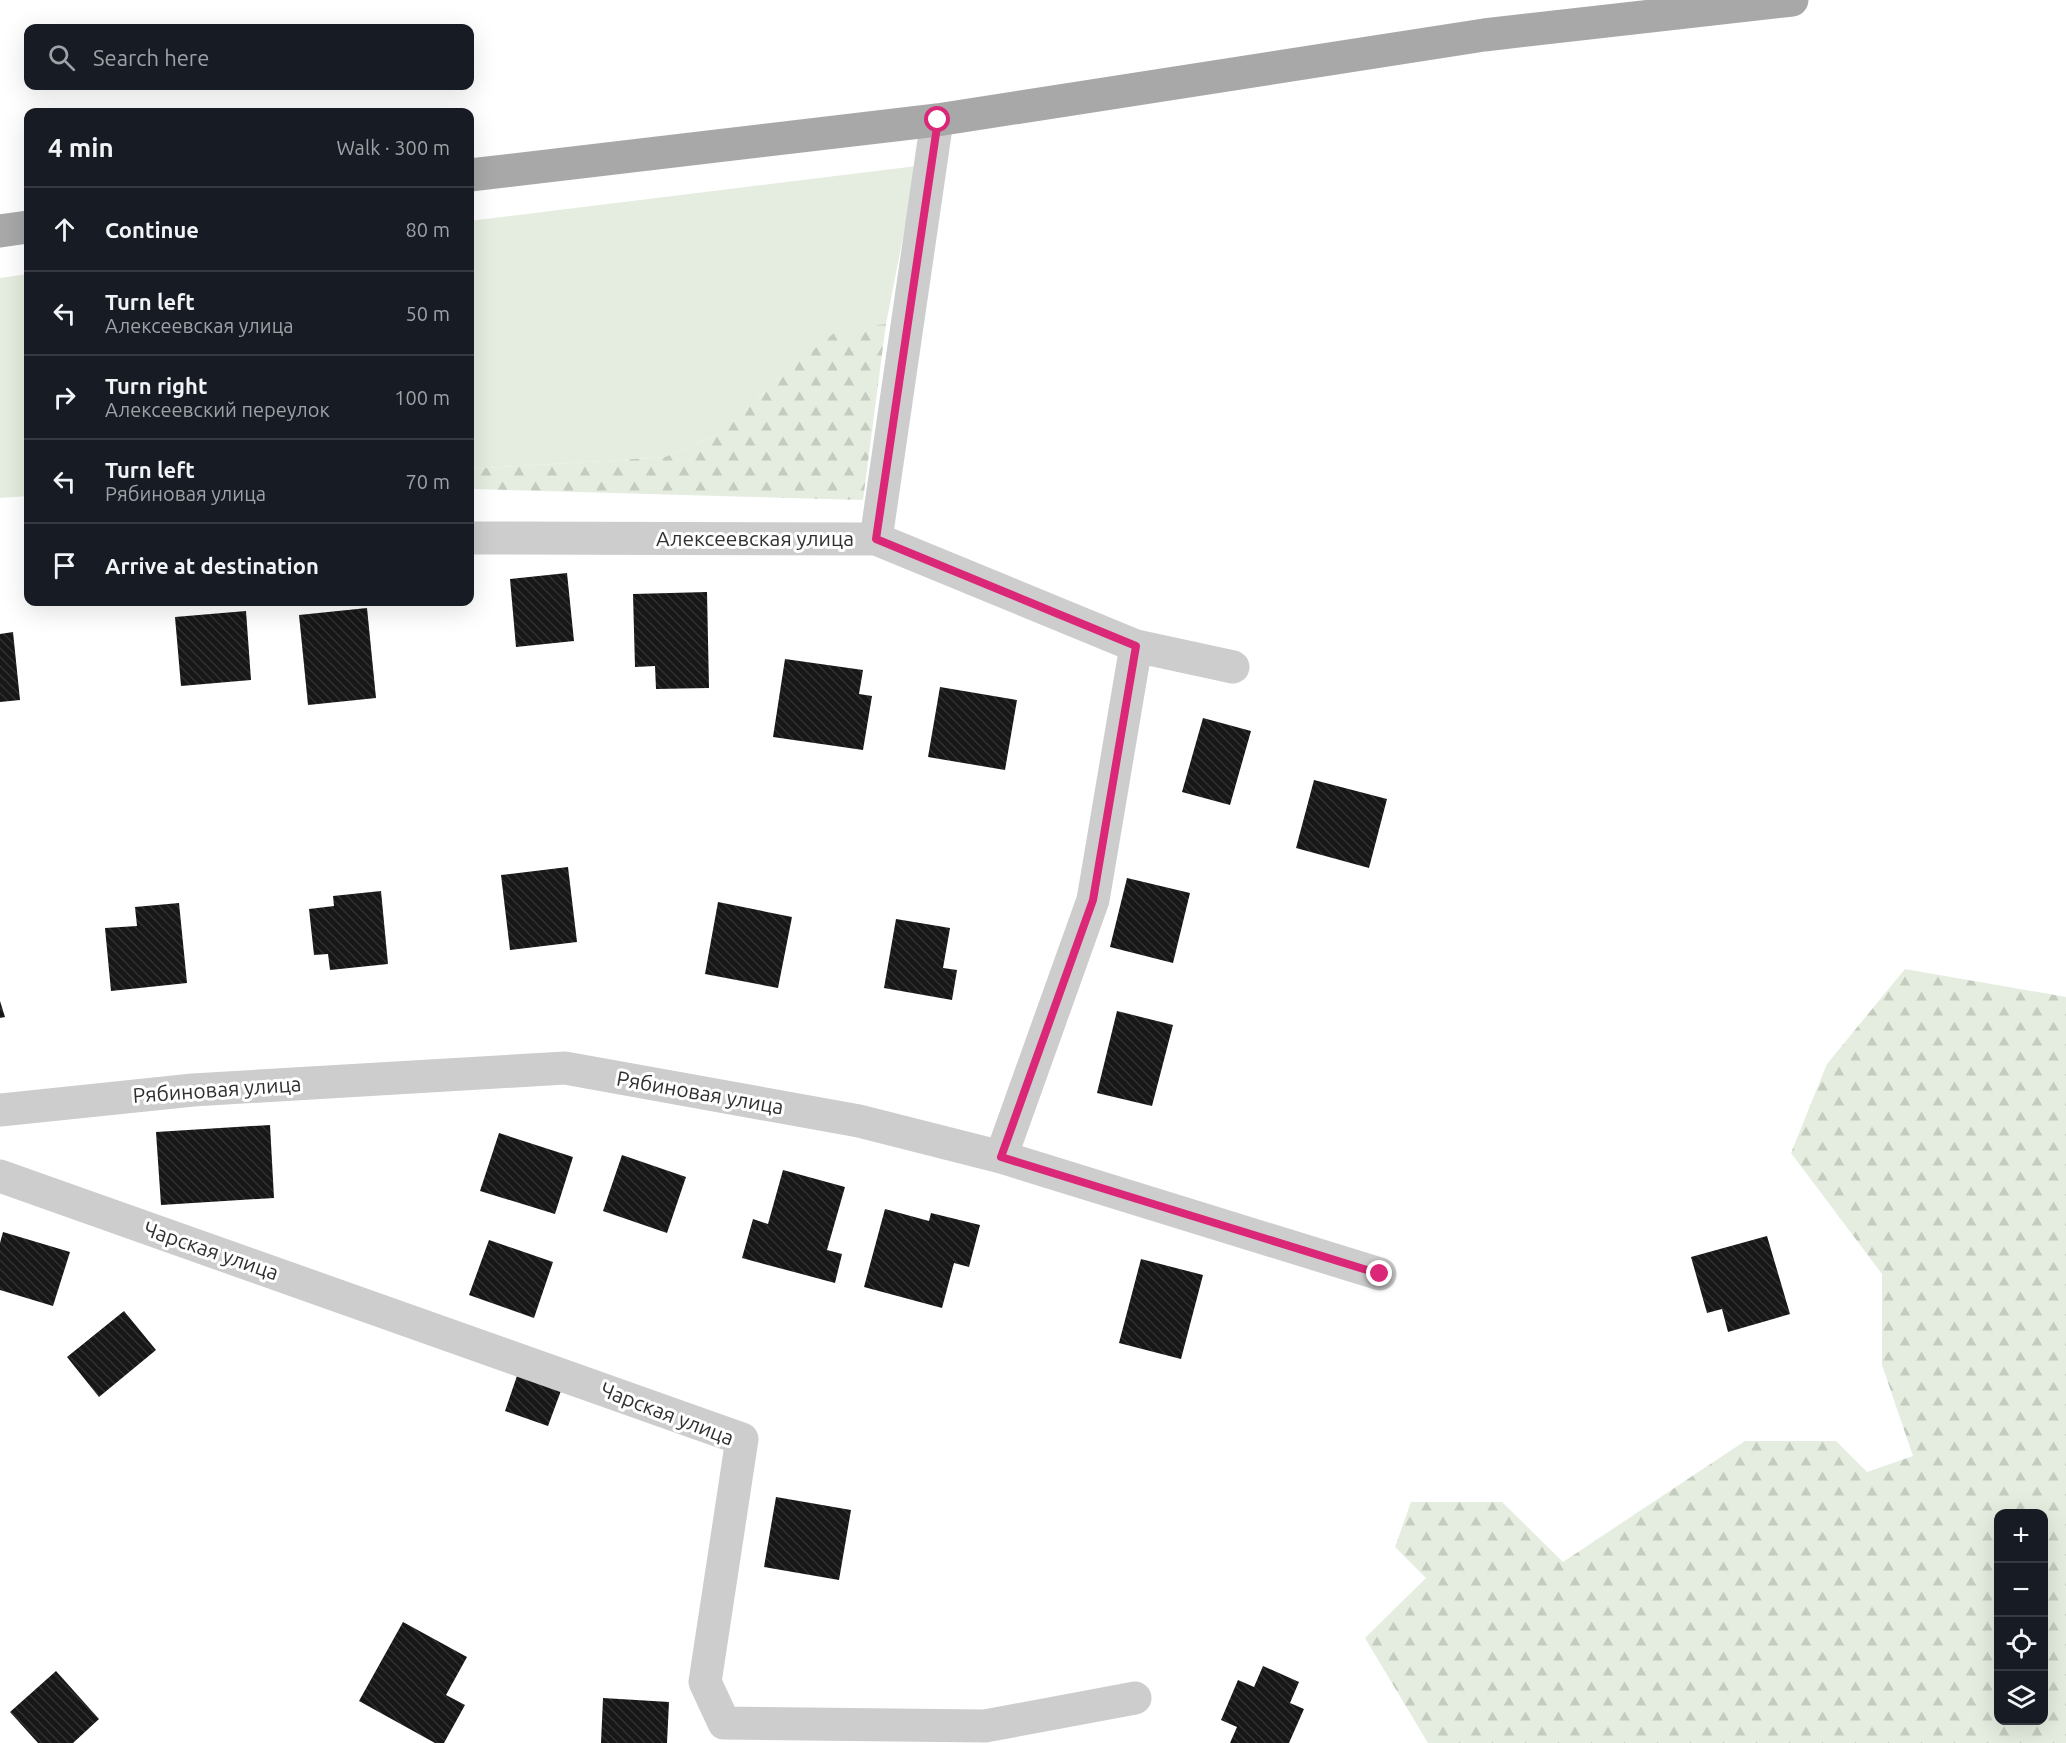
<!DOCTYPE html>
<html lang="en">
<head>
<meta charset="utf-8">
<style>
	body { margin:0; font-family:Ubuntu,sans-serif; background:#20242c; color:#f1f3f6 }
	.controls { position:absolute; right:18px; bottom:18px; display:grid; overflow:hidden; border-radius:12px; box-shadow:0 6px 24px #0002 }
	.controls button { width:54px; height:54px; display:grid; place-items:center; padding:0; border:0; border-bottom:2px solid #363941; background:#171b24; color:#f1f3f6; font:30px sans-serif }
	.stop { position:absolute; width:18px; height:18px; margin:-14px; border:4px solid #db2777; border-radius:50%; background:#fff }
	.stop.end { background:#db2777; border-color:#fff; box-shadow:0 2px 6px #0008 }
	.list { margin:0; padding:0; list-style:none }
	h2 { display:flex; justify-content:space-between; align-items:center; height:78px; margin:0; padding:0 24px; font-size:26px }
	h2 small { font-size:20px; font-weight:400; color:#9ea1a6 }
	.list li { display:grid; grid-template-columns:39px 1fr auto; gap:18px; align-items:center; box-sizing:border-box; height:84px; padding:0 24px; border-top:2px solid #363941 }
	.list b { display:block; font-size:22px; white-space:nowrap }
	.list p { margin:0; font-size:20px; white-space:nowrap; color:#9ea1a6 }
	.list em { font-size:20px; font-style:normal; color:#9ea1a6 }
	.icon { flex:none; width:33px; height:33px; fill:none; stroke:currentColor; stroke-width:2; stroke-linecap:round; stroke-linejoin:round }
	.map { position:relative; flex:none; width:2066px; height:1743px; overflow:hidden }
	.search { position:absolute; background:#171b24; box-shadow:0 6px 24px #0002; left:24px; top:24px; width:450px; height:66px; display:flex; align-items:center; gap:15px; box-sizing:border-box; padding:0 21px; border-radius:12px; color:#9ea1a6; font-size:22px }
	.panel { position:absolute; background:#171b24; box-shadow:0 6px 24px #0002; left:24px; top:108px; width:450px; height:498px; border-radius:12px }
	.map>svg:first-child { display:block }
	.green { fill:#e4eddf }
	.forest { fill:url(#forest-firs); fill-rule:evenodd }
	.building { fill:url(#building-back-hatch) }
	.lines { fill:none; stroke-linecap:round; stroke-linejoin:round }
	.minor { stroke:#cdcdcd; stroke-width:33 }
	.major { stroke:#a8a8a8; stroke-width:33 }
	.route { stroke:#db2777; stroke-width:8 }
	.labels { text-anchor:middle; stroke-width:6; stroke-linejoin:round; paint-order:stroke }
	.street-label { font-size:21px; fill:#303030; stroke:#fff }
</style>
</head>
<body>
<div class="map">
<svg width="2066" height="1743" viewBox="0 0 2066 1743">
	<defs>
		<pattern id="forest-firs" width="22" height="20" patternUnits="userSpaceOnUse" patternTransform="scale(1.5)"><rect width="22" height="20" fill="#e4eddf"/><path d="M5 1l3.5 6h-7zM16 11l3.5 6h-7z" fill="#c4ccc0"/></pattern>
		<pattern id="building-back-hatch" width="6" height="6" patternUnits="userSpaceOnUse" patternTransform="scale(1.5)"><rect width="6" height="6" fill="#171717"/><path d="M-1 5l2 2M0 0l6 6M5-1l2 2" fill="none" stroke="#303030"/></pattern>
	</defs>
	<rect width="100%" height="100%" fill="#fff"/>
	<!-- green -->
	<path class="green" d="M 917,166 L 886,324 L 839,330 L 780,377 L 721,433 L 665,457 L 470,469 L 470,221 Z
		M 28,274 L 28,496 L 0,498 L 0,278 Z"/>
	<!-- forest -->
	<path class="forest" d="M 886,324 L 863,500 L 470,489 L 470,469 L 665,457 L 721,433 L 780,377 L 839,329 Z
		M 1905,969 L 2066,997 L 2066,1743 L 1428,1743 L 1365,1638 L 1426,1578 L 1395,1547 L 1411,1502 L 1502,1502 L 1563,1562 L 1745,1441 L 1836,1441 L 1867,1472 L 1913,1456 L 1882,1365 L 1882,1274 L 1791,1153 L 1827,1064 ZM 1998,1514 L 2044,1514 L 2044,1720 L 1998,1720 Z"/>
	<!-- building -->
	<path class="building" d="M 567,573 L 574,641 L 516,647 L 510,579 Z
		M 707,592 L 709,688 L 656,689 L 655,666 L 635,667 L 633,594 Z
		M 367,608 L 376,698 L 308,705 L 299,615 Z
		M 246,611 L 251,680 L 181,686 L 175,617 Z
		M 13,632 L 20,700 L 0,702 L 0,634 Z
		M 785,659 L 863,670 L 859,694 L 872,696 L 863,750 L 773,737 Z
		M 940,687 L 1017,700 L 1005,770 L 928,757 Z
		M 1203,718 L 1251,731 L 1230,805 L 1182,792 Z
		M 1314,780 L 1387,799 L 1369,868 L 1296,848 Z
		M 568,867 L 577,942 L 510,950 L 501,875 Z
		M 1127,878 L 1190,893 L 1173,963 L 1110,947 Z
		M 381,891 L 388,964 L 330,970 L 328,954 L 314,955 L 309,909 L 334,906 L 333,896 Z
		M 718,902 L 792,917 L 778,988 L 705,974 Z
		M 179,903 L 187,983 L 111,991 L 105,928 L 137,926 L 135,907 Z
		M 896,919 L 950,928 L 943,968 L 957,970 L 952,1000 L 884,988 Z
		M 0,1001 L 5,1017 L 0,1018 Z
		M 1117,1011 L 1173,1025 L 1152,1106 L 1097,1093 Z
		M 270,1125 L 274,1198 L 161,1205 L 156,1132 Z
		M 499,1133 L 573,1157 L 555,1214 L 480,1191 Z
		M 622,1155 L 686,1177 L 667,1233 L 603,1211 Z
		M 783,1170 L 845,1187 L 827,1250 L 842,1254 L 835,1283 L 742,1258 L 753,1219 L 768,1224 Z
		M 885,1209 L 929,1221 L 931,1213 L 980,1225 L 969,1267 L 954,1263 L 942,1308 L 864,1287 Z
		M 3,1232 L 70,1252 L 53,1306 L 0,1290 L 0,1243 Z
		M 1767,1236 L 1790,1314 L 1728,1332 L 1722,1309 L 1707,1313 L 1691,1257 Z
		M 489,1240 L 553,1262 L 534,1318 L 469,1295 Z
		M 1141,1259 L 1203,1275 L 1181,1359 L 1119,1343 Z
		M 124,1311 L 156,1350 L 99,1397 L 67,1357 Z
		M 518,1373 L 562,1388 L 548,1426 L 505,1411 Z
		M 776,1497 L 851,1510 L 839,1580 L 764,1567 Z
		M 403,1622 L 467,1657 L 446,1695 L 465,1705 L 444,1743 L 435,1743 L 359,1701 Z
		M 1263,1666 L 1299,1682 L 1290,1703 L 1304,1709 L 1289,1743 L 1230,1743 L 1237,1727 L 1221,1720 L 1238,1680 L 1254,1687 Z
		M 56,1671 L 99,1719 L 73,1743 L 38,1743 L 10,1712 Z
		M 603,1698 L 669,1702 L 667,1743 L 601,1743 Z"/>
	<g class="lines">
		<!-- minor -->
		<path class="minor" d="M 470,538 L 876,539 L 1136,646 L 1233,667
			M 876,539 L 937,120
			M 0,1110 L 193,1090 L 565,1068 L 859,1121 L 1001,1157 L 1380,1274
			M 1001,1157 L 1093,900 L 1136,646
			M 0,1176 L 742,1439 L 705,1682 L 724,1723 L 985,1726 L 1135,1698"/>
		<!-- major -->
		<path class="major" d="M 470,175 L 937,120 L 1484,35 L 1792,0
			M 0,231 L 28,227"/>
	</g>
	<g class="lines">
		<!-- route -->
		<path class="route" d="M 938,120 L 876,539 L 1136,646 L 1093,900 L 1001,1157 L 1380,1274"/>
	</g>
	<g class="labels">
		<!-- street labels -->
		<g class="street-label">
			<text x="755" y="546">Алексеевская улица</text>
			<text transform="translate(217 1090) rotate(-4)" y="7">Рябиновая улица</text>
			<text transform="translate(700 1093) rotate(10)" y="7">Рябиновая улица</text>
			<text transform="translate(211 1251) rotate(19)" y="7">Чарская улица</text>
			<text transform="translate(667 1414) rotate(21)" y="7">Чарская улица</text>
		</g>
	</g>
</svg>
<div class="controls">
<button>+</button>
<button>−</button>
<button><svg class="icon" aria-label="locate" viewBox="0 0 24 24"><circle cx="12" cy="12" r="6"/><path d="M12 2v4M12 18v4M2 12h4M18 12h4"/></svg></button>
<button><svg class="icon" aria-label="layers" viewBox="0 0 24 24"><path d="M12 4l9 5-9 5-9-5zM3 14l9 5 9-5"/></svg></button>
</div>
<div class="stop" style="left:938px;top:120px"></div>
<div class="stop end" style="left:1380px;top:1274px"></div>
<div class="search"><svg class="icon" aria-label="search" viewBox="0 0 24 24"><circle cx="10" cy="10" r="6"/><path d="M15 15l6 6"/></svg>Search here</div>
<section class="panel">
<h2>4 min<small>Walk · 300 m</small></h2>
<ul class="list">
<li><svg class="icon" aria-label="ahead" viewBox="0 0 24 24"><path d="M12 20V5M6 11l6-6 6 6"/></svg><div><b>Continue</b></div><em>80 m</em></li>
<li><svg class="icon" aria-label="left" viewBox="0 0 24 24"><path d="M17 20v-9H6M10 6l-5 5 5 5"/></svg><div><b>Turn left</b><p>Алексеевская улица</p></div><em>50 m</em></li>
<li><svg class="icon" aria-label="right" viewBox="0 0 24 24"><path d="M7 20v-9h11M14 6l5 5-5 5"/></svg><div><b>Turn right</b><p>Алексеевский переулок</p></div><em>100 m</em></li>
<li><svg class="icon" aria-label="left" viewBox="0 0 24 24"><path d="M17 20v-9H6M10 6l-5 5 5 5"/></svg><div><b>Turn left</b><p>Рябиновая улица</p></div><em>70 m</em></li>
<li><svg class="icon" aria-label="arrive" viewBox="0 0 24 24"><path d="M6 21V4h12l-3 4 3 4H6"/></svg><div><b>Arrive at destination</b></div></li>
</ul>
</section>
</div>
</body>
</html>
